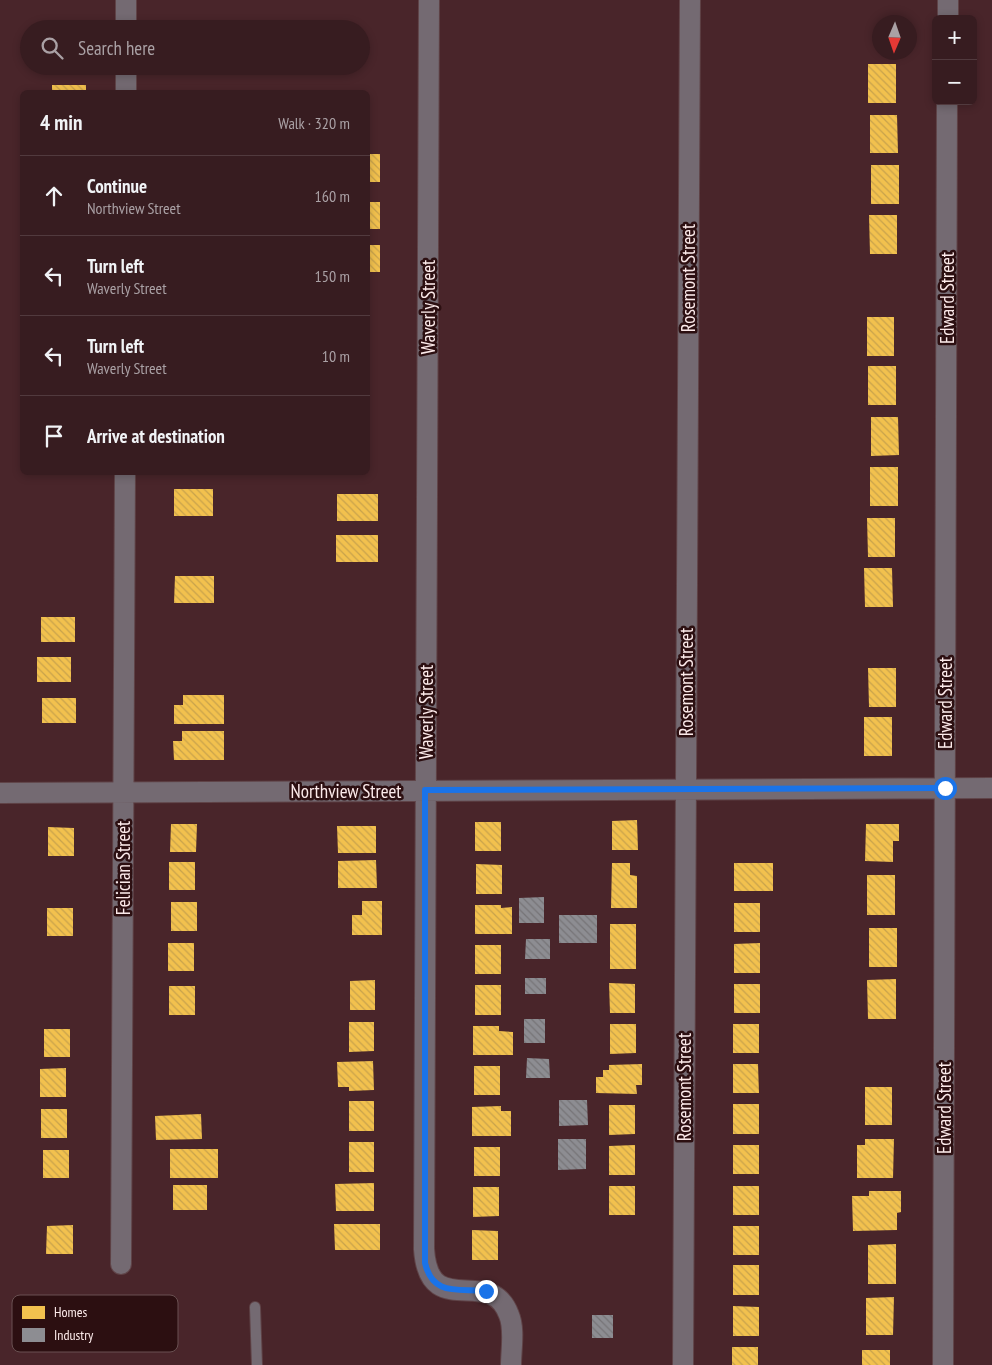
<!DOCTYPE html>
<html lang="en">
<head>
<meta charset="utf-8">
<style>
	body { margin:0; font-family:"PT Sans Narrow",sans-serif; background:#42292d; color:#f1f3f6 }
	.controls { position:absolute; right:15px; top:15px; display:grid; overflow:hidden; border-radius:8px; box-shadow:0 2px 8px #0003 }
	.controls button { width:45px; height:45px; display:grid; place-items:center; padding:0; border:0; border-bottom:1px solid #513a3e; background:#371c20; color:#f1f3f6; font:25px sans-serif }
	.compass { position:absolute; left:872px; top:15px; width:45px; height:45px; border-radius:50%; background:#371c20; box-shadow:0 2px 8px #0003; rotate:182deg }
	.stop { position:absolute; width:15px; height:15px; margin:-11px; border:4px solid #1a73e8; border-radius:50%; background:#fff }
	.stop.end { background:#1a73e8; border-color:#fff; box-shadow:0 1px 5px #0008 }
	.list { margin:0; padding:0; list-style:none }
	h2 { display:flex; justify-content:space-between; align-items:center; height:65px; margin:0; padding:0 20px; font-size:21px }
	h2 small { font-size:16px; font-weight:400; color:#aaa1a5 }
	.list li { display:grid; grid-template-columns:32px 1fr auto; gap:15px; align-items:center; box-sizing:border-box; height:80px; padding:0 20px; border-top:1px solid #513a3e }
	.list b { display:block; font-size:19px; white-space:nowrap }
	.list p { margin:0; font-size:16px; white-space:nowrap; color:#aaa1a5 }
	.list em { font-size:16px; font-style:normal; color:#aaa1a5 }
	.icon { flex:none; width:28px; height:28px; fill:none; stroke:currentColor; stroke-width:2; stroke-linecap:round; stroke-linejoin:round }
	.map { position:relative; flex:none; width:992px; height:1365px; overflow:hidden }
	.search { position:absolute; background:#371c20; box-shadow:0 2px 8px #0003; left:20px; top:20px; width:350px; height:55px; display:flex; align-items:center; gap:12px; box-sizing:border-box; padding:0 18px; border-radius:28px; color:#aaa1a5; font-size:19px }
	.panel { position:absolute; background:#371c20; box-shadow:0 2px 8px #0003; left:20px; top:90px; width:350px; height:385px; border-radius:8px }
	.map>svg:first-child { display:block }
	.homes { fill:url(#homes-back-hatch) }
	.industry { fill:url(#industry-back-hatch) }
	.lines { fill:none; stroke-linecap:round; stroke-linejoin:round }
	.service-casing { stroke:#5f4347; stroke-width:12 }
	.minor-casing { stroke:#5f4347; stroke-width:22 }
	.service { stroke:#746a72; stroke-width:10 }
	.minor { stroke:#746a72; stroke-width:20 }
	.route { stroke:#1a73e8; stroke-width:6 }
	.labels { text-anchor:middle; stroke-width:5; stroke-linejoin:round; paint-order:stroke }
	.street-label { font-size:19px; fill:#fceaea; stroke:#2c0f11 }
	.key { fill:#2c0f11; stroke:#6a5152; stroke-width:1 }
	.key-label { font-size:14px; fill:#fceaea }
</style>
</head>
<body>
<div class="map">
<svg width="992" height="1365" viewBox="0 0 992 1365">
	<defs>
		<pattern id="homes-back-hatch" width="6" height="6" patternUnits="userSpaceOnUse" patternTransform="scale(1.25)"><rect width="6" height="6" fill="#f2c14e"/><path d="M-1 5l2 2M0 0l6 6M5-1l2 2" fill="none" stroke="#c8a24c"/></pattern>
		<pattern id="industry-back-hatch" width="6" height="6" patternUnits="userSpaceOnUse" patternTransform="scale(1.25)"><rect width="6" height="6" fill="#8d8d92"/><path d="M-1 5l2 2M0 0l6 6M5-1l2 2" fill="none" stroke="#767477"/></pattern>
	</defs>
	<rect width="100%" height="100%" fill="#49252a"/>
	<!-- homes -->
	<path class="homes" d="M 868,64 L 896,64 L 896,103 L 868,103 Z
		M 52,85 L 86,85 L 86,92 L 52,92 Z
		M 870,115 L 897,115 L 898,153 L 870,153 Z
		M 368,154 L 380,154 L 380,182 L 368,182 Z
		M 871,165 L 899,165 L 899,204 L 871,204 Z
		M 368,202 L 380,202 L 380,229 L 368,229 Z
		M 869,215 L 897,215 L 897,254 L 870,254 Z
		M 368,245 L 380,245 L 380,272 L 368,272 Z
		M 867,317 L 894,317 L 894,356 L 867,356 Z
		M 868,366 L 896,366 L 896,405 L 868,405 Z
		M 871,417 L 898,417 L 899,455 L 871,456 Z
		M 870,467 L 898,467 L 898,506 L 870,506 Z
		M 174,489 L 213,489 L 213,516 L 174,516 Z
		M 337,494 L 378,494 L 378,521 L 337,521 Z
		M 867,518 L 895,518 L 895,557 L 868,557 Z
		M 336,535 L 378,535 L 378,562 L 336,562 Z
		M 864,568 L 892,568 L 893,607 L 865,607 Z
		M 175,576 L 214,576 L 214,603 L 174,603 Z
		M 41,617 L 75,617 L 75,642 L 41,642 Z
		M 37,657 L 71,657 L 71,682 L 37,682 Z
		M 868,668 L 896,668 L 896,707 L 869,707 Z
		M 183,695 L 224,695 L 224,724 L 174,724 L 174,705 L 183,705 Z
		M 42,698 L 76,698 L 76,723 L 42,723 Z
		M 864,717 L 892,717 L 892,756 L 864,756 Z
		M 182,731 L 224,731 L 224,760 L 174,760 L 173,741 L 182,741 Z
		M 637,820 L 638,850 L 612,850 L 612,821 Z
		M 475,822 L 501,822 L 501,851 L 475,851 Z
		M 171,824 L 197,824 L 196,852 L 170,852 Z
		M 866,824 L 899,824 L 899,841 L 893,841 L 893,862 L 865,861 Z
		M 337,826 L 376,826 L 376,853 L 338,853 Z
		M 48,827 L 74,828 L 74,856 L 48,856 Z
		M 376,860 L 377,888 L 338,888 L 338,861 Z
		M 169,862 L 195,862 L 195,890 L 169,890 Z
		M 612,863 L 630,863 L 630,875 L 637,876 L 637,908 L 611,908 Z
		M 734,863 L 773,863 L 773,891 L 734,891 Z
		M 476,864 L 502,865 L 502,894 L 476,894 Z
		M 867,875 L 895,875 L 895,915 L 867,915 Z
		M 362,901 L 382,901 L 382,935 L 352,935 L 352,915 L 362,915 Z
		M 171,902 L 197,902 L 197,931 L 171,931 Z
		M 734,903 L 760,903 L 760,932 L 734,932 Z
		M 475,905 L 501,905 L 501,908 L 512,907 L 512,934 L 475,934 Z
		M 47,908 L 73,908 L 73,936 L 47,936 Z
		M 610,924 L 636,924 L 636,969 L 610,969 Z
		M 869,928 L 897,928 L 897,967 L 869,967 Z
		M 168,943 L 194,943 L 194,971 L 168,971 Z
		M 760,943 L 760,973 L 734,973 L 734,944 Z
		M 475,945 L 501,945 L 501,974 L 475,974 Z
		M 896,979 L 896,1019 L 868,1019 L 867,980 Z
		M 375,980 L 375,1010 L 350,1010 L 350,981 Z
		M 609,983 L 635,984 L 635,1013 L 610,1013 Z
		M 734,984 L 760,984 L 760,1013 L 734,1013 Z
		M 475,985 L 501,985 L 501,1015 L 475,1015 Z
		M 169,986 L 195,986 L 195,1015 L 169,1015 Z
		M 349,1022 L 374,1022 L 374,1051 L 349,1052 Z
		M 610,1024 L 636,1024 L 636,1053 L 610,1054 Z
		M 733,1024 L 759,1024 L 759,1053 L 733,1053 Z
		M 473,1026 L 499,1026 L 499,1031 L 513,1032 L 513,1055 L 473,1055 Z
		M 44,1029 L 70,1029 L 70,1057 L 44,1057 Z
		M 373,1061 L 374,1090 L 349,1091 L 349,1087 L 338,1087 L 337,1062 Z
		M 642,1064 L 642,1085 L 636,1085 L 637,1094 L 596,1093 L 596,1077 L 603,1077 L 603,1070 L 609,1070 L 609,1065 Z
		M 733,1064 L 758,1064 L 759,1093 L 733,1093 Z
		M 474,1066 L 500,1066 L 500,1095 L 474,1095 Z
		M 66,1068 L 66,1097 L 40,1097 L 40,1069 Z
		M 865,1087 L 892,1087 L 892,1125 L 865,1125 Z
		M 349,1101 L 374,1101 L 374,1131 L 349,1131 Z
		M 733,1104 L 759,1104 L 759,1134 L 733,1134 Z
		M 609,1105 L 635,1105 L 635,1134 L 609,1135 Z
		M 501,1106 L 501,1111 L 511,1111 L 511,1136 L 472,1136 L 472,1107 Z
		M 41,1109 L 67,1109 L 67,1138 L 41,1138 Z
		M 201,1114 L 202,1139 L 156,1140 L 155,1116 Z
		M 865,1139 L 894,1139 L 893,1178 L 857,1178 L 857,1145 L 865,1145 Z
		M 349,1142 L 374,1142 L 374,1172 L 349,1172 Z
		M 635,1145 L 635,1175 L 609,1175 L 609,1146 Z
		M 733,1145 L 759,1145 L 759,1174 L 733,1174 Z
		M 474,1147 L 500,1147 L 500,1176 L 474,1176 Z
		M 170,1149 L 218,1149 L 218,1178 L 170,1178 Z
		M 43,1150 L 69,1150 L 69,1178 L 43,1178 Z
		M 374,1183 L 374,1211 L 336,1211 L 335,1184 Z
		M 173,1185 L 207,1185 L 207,1210 L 173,1210 Z
		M 609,1186 L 635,1186 L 635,1215 L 609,1215 Z
		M 733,1186 L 759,1186 L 759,1215 L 733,1215 Z
		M 473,1187 L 499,1187 L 499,1216 L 473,1217 Z
		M 869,1191 L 901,1191 L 901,1212 L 897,1213 L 897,1230 L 853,1231 L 852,1196 L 869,1196 Z
		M 334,1224 L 380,1224 L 380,1250 L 335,1250 Z
		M 73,1225 L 73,1254 L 46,1254 L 47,1226 Z
		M 733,1226 L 759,1226 L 759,1255 L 733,1255 Z
		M 472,1230 L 498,1231 L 498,1260 L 472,1260 Z
		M 896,1244 L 896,1284 L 868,1284 L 868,1245 Z
		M 733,1265 L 759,1265 L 759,1295 L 733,1295 Z
		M 894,1297 L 893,1335 L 866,1335 L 866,1298 Z
		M 733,1306 L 759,1307 L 759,1336 L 733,1336 Z
		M 732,1347 L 758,1347 L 758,1365 L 732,1365 Z
		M 862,1350 L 890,1350 L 890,1365 L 862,1365 Z"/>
	<!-- industry -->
	<path class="industry" d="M 58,66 L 84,66 L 84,73 L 58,74 Z
		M 544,897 L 544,923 L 519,923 L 519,898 Z
		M 559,915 L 597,915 L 597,943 L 559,943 Z
		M 526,939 L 550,939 L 550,959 L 525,959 Z
		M 525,978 L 546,978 L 546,994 L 525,994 Z
		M 524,1019 L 545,1019 L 545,1043 L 524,1043 Z
		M 527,1058 L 549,1059 L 550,1078 L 526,1078 Z
		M 559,1100 L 587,1100 L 588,1125 L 559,1126 Z
		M 558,1139 L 586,1139 L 586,1169 L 558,1170 Z
		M 592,1315 L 613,1315 L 613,1338 L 592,1338 Z"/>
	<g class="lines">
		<defs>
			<path id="service" d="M 255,1307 L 257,1365"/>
			<path id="minor" d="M 429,0 L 424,1249 C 429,1323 490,1263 509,1315 C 515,1329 511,1350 511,1365
				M 948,19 L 948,0
				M 126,29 L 126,0
				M 126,92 L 126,66
				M 0,793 L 992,788
				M 121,1264 L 125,472
				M 683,1365 L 690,0
				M 943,1365 L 947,101"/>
		</defs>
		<!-- service casing -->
		<use href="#service" class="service-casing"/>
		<!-- minor casing -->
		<use href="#minor" class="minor-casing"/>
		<!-- service -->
		<use href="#service" class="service"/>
		<!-- minor -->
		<use href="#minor" class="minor"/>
	</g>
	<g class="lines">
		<!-- route -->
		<path class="route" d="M 486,1291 C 459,1288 433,1297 425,1263 L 425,790 L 945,788"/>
	</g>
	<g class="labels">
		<!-- street labels -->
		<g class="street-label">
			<text transform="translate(688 278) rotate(-90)" y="7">Rosemont Street</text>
			<text transform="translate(947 298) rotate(-90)" y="7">Edward Street</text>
			<text transform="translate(428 307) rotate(-90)" y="7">Waverly Street</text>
			<text transform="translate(686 682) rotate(-90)" y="7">Rosemont Street</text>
			<text transform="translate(945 703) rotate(-90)" y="7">Edward Street</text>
			<text transform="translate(426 712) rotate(-90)" y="7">Waverly Street</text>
			<text x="346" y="798">Northview Street</text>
			<text transform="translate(123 868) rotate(-90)" y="7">Felician Street</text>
			<text transform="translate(684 1087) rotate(-90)" y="7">Rosemont Street</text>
			<text transform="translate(944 1108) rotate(-90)" y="7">Edward Street</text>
		</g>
	</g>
	<!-- legend -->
	<rect x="12" y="1295" width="166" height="57" rx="8" class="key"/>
	<rect x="22" y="1306" width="23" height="13" fill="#f2c14e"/>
	<rect x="22" y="1328" width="23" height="14" fill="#8d8d92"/>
	<g class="key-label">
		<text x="54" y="1317">Homes</text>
		<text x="54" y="1340">Industry</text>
	</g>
</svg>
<div class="controls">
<button>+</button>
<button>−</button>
</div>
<svg class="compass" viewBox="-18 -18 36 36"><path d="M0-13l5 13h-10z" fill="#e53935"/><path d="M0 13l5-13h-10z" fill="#aaa1a5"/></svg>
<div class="stop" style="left:945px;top:788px"></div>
<div class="stop end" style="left:486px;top:1291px"></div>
<div class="search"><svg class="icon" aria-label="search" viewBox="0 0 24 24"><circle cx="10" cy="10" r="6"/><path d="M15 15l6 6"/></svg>Search here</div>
<section class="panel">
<h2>4 min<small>Walk · 320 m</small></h2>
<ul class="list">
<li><svg class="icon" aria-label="ahead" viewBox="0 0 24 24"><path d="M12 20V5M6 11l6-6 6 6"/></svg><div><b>Continue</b><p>Northview Street</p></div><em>160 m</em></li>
<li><svg class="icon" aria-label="left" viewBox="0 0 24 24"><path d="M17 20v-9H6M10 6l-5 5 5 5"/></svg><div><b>Turn left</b><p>Waverly Street</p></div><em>150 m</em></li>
<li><svg class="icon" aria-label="left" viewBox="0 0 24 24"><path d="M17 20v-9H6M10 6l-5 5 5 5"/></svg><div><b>Turn left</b><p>Waverly Street</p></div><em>10 m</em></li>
<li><svg class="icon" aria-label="arrive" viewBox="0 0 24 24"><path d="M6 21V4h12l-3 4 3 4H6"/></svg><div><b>Arrive at destination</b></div></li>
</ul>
</section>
</div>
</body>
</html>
